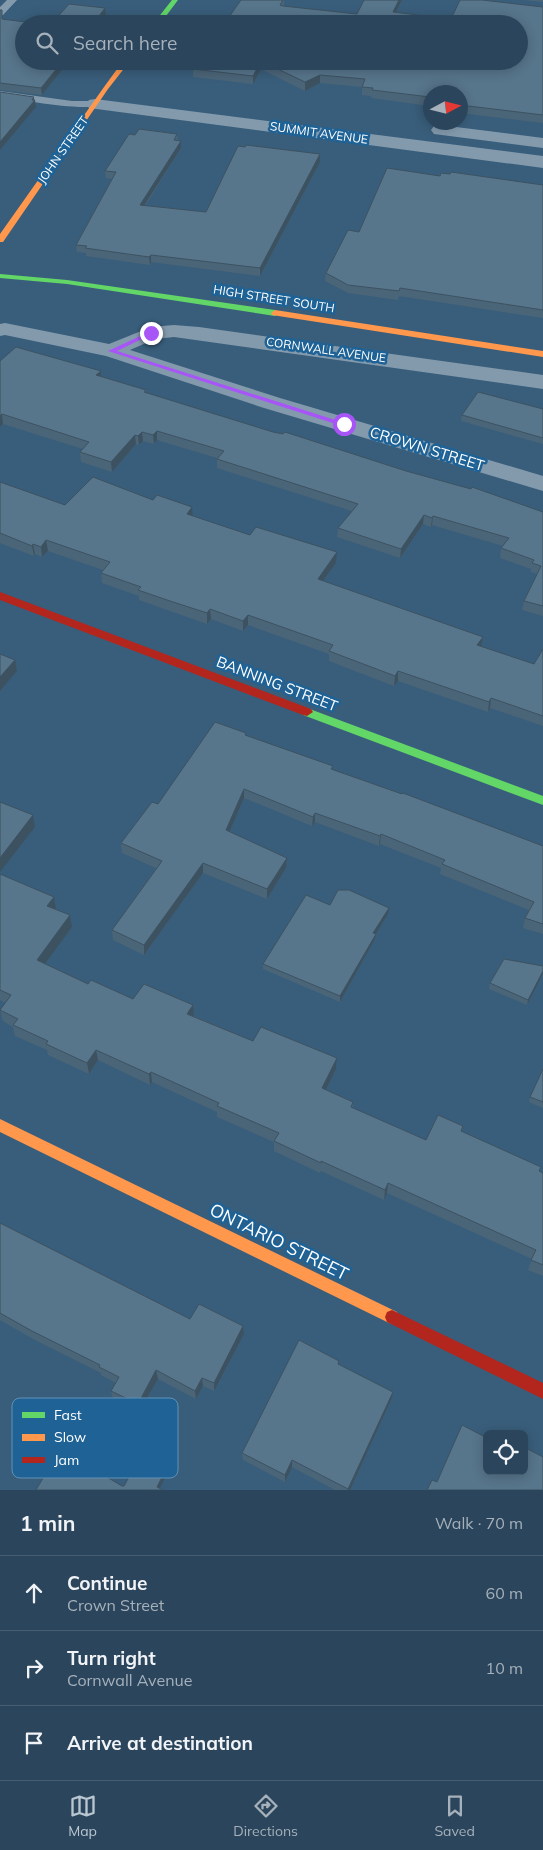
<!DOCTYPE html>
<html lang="en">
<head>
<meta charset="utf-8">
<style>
	body { margin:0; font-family:Mulish,sans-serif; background:#334d62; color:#f1f3f6 }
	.controls { position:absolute; right:15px; bottom:15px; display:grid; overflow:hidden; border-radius:8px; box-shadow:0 2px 12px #0003 }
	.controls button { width:45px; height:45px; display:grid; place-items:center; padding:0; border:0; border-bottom:1px solid #475e72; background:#2b465c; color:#f1f3f6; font:25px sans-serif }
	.compass { position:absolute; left:423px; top:85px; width:45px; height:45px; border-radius:50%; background:#2b465c; box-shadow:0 2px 12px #0003; rotate:83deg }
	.stop { position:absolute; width:15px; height:15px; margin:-11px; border:4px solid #a855f7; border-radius:50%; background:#fff }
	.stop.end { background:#a855f7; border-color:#fff; box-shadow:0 1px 5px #0008 }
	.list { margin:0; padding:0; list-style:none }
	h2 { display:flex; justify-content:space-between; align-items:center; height:65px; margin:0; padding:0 20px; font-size:21px }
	h2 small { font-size:16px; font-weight:400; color:#a6b1bb }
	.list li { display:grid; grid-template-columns:32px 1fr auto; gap:15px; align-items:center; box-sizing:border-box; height:75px; padding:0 20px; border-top:1px solid #475e72 }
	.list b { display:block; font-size:19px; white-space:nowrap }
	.list p { margin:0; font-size:16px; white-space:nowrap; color:#a6b1bb }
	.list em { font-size:16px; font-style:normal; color:#a6b1bb }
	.icon { flex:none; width:28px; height:28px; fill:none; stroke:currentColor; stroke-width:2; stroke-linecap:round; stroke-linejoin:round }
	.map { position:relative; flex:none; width:543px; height:1490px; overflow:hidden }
	.search { position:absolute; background:#2b465c; box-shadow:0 2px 12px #0003; left:15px; right:15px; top:15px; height:55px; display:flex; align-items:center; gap:12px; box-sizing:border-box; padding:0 18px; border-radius:28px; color:#a6b1bb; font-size:19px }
	.sheet { height:290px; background:#2b465c }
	nav { display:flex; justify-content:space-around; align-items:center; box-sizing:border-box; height:70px; border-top:1px solid #475e72; background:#2b465c; font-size:14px; color:#a6b1bb }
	nav a { display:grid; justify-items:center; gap:2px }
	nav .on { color:#bac7d1 }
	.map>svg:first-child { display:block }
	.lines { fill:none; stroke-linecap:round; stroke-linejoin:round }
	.lane { fill:#839aad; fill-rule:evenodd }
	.street { fill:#839aad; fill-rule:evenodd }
	.fast { fill:#63d668; fill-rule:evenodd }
	.slow { fill:#ff974d; fill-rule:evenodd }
	.jam { fill:#b3261e; fill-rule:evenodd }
	.wall { fill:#4b6578 }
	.shaded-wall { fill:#3d5261 }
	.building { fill:#57758b; stroke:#3d5261 }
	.route { fill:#a855f7 }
	.labels { text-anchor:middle; stroke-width:5; stroke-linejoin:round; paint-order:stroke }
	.far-street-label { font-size:12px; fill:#fff; stroke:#1e6296 }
	.street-label { font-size:15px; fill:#fff; stroke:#1e6296 }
	.near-street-label { font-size:18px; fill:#fff; stroke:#1e6296 }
	.key { fill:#1e6296; stroke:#6291b6; stroke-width:1 }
	.key-label { font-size:14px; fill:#fff }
</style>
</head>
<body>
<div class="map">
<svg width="543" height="1490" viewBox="0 0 543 1490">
	<rect width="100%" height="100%" fill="#395e7b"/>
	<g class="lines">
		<!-- lane -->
		<path class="lane" d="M 7,0 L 17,0 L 3,15 L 0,16 L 0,7 Z
			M 0,91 L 72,101 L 95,101 L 100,104 C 90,113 17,99 0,97 Z"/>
		<!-- street -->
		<path class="street" d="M 95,99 L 543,156 L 543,168 L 89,108 L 86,104 L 89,100 Z
			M 440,125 L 543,138 L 543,148 L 434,134 L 431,130 L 434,126 Z
			M 5,323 L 109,344 L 151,327 L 174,325 L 199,327 L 543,375 L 543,389 L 174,337 L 155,339 L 130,350 L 280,398 L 543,476 L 543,491 L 264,408 L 106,356 L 5,335 L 0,336 L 0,324 Z"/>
		<!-- fast -->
		<path class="fast" d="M 172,0 L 178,0 L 160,24 L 153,24 Z
			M 0,274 L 67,280 L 275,310 L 279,313 L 275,316 L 67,284 L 0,278 Z
			M 307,708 L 543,796 L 543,805 L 303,715 L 301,712 Z"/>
		<!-- slow -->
		<path class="slow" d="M 123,61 L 130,61 L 108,89 L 3,242 L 0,242 L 0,234 L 104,87 Z
			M 275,310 L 543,351 L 543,357 L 272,315 L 271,313 Z
			M 0,1119 L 397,1312 L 399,1317 L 397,1322 L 392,1324 L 387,1322 L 0,1132 Z"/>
		<!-- jam -->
		<path class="jam" d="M 0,592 L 311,709 L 313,712 L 307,716 L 303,715 L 0,600 Z
			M 392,1310 L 543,1383 L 543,1399 L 387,1322 L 385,1317 L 387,1312 Z"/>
	</g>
	<!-- wall -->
	<path class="wall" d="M 284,0 L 284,6 L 357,14 L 364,0 L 402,0 L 396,13 L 451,19 L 543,7 L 543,123 L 460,113 L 460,92 L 430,92 L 430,106 L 371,98 L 371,96 L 362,95 L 362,87 L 320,83 L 305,91 L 261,69 L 253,84 L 193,77 L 193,69 L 224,24 Z
		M 523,0 L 543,0 L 543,2 Z
		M 0,10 L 2,19 L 24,61 L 69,61 L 42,95 L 0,90 Z
		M 177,134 L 178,140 L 181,141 L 181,148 L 145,206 L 206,212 L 320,162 L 260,276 L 151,262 L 150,265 L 86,256 L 86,253 L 77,252 L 76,245 L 112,179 L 106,178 L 105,171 L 135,135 Z
		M 440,176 L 543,185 L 543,318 L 399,296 L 398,300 L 348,293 L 325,281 L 326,273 L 359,232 Z
		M 0,361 L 101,371 L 101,376 L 146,390 L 146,393 L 273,432 L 543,512 L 543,616 L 522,610 L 524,601 L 537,574 L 531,572 L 531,569 L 500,558 L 501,548 L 503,546 L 432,525 L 431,527 L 423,524 L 400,558 L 337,537 L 338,528 L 352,511 L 217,468 L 217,458 L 157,440 L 154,444 L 143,441 L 139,445 L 136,444 L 112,472 L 81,462 L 80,452 L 83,449 L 3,424 L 0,427 Z
		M 543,409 L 543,444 L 461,421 L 462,415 Z
		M 0,482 L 65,505 L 193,516 L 250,535 L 336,563 L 323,581 L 483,637 L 481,646 L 534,664 L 543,649 L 543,726 L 490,708 L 488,712 L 398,681 L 394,686 L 329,661 L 329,654 L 248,625 L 243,631 L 211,619 L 207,624 L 170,611 L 139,600 L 139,596 L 102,583 L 101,573 L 103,570 L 48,551 L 42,557 L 35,554 L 34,556 L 0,543 Z
		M 246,736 L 332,770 L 543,846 L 543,934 L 523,928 L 525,918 L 529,910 L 440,874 L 441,868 L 380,844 L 379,846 L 315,822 L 312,826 L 244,798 L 229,832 L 287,858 L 286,868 L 267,899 L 203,873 L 144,955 L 113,940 L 112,930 L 156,868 L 122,853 L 121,843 L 158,804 Z
		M 0,874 L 56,909 L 55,909 L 72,927 L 45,964 L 88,984 L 133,999 L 194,1016 L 253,1041 L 337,1058 L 336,1069 L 326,1090 L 353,1102 L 353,1108 L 426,1140 L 463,1126 L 462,1132 L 541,1167 L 540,1172 L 543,1173 L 543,1276 L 528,1270 L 532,1259 L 387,1193 L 384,1200 L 321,1171 L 320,1173 L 274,1151 L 274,1142 L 217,1117 L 217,1112 L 152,1082 L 150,1085 L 98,1060 L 89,1074 L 48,1055 L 47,1050 L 15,1036 L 13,1027 L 3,1021 L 0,1010 L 6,1003 L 0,1000 Z
		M 330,905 L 388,914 L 376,934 L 375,939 L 340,1002 L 263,969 L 263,964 Z
		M 543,966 L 543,974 L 527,1005 L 489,989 L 490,983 Z
		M 543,1069 L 543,1108 L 529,1102 L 530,1097 Z
		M 0,1223 L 190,1319 L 243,1326 L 244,1334 L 214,1391 L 203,1386 L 196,1399 L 158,1379 L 139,1412 L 113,1399 L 111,1391 L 116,1383 L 101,1375 L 101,1373 L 35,1340 L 0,1320 Z
		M 339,1361 L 339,1364 L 391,1400 L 350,1490 L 335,1490 L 292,1467 L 285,1482 L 243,1460 L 242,1453 Z"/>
	<!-- shaded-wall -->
	<path class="shaded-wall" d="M 399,0 L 402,0 L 392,20 L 393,12 Z
		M 105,8 L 106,15 L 99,24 L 93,24 Z
		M 63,61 L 69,61 L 42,95 L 41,88 Z
		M 261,61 L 261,69 L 253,84 L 253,76 Z
		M 320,75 L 320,83 L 305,91 L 305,82 Z
		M 34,97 L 34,101 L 35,100 L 36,107 L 0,150 L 0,142 Z
		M 181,141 L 181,148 L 140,212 L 140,205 Z
		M 320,154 L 320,162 L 260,276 L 260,268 Z
		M 151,255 L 151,262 L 150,265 L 149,257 Z
		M 101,371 L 101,380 L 96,375 Z
		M 2,414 L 3,424 L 0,427 L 0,416 Z
		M 157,431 L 157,440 L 154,444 L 153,435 Z
		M 142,432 L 143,441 L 139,445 L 138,436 Z
		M 135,435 L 136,444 L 112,472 L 111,462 Z
		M 192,507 L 193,518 L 187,514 Z
		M 424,515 L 423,524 L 400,558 L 401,549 Z
		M 433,516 L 432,525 L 431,527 L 432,518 Z
		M 46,540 L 48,551 L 42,557 L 41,547 Z
		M 33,544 L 35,554 L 34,556 L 32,546 Z
		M 337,552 L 336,563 L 317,589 L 318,579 Z
		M 210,609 L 211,619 L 207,624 L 207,613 Z
		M 248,615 L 248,625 L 243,631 L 243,621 Z
		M 483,637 L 481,647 L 477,645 Z
		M 15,660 L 17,671 L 0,691 L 0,677 Z
		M 398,671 L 398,681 L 394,686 L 395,676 Z
		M 491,698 L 490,708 L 488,712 L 489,702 Z
		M 244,789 L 244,798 L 226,840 L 226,830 Z
		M 315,813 L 315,822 L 312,826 L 313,817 Z
		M 33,815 L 35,827 L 0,872 L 0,858 Z
		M 381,834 L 380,844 L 379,846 L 380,836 Z
		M 287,858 L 286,868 L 267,899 L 267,889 Z
		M 203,863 L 203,873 L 144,955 L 144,945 Z
		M 54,897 L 56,909 L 49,917 L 47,906 Z
		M 389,908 L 388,914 L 376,934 L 375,939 L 340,1002 L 340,996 L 373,933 Z
		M 70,915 L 72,927 L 40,971 L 37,960 Z
		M 543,971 L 543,974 L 527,1005 L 528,1000 Z
		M 193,1005 L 194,1016 L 187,1014 Z
		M 96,1050 L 98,1060 L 89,1074 L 87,1063 Z
		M 337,1058 L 336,1069 L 322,1098 L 322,1088 Z
		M 151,1072 L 152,1082 L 150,1085 L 149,1074 Z
		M 388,1183 L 387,1193 L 384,1200 L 385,1190 Z
		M 243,1326 L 244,1334 L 214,1391 L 214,1383 Z
		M 156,1370 L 158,1379 L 139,1412 L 138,1404 Z
		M 202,1378 L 203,1386 L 196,1399 L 195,1391 Z
		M 393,1392 L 391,1400 L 350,1490 L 348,1490 Z
		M 292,1460 L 292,1467 L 285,1482 L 285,1475 Z
		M 165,1471 L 166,1476 L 159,1490 L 157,1487 Z"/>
	<!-- building -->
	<path class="building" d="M 241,0 L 283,0 L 280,5 L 283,6 L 357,14 L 364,0 L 399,0 L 393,12 L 451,19 L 460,0 L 482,0 L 543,7 L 543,115 L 460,105 L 460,92 L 430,92 L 430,97 L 372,90 L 373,88 L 362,87 L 365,79 L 320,75 L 305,82 L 261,61 L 519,61 L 519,24 L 224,24 Z
		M 69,4 L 105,8 L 93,24 L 51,24 Z
		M 0,10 L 2,10 L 2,19 L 41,24 L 24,24 L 24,61 L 63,61 L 41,88 L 0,83 Z
		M 198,61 L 261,61 L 253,76 L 193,69 Z
		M 0,92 L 34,97 L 32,100 L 35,100 L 0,142 Z
		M 139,129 L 177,134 L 174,140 L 181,141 L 140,205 L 206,212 L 238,146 L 245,147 L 246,145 L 320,154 L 260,268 L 151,255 L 149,257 L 85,248 L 87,246 L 76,245 L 116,172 L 105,171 L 129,134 L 135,135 Z
		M 387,168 L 440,176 L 441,173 L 450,174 L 451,172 L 543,185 L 543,310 L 400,288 L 399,291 L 348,285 L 326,273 L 348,230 L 359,232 Z
		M 16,347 L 101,371 L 96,375 L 146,390 L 144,392 L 273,432 L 283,434 L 285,432 L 406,471 L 471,489 L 472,487 L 543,512 L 543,606 L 524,601 L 541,566 L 532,563 L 534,560 L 501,548 L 509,538 L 433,516 L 432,518 L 424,515 L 401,549 L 338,528 L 358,504 L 217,459 L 224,451 L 157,431 L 153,435 L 142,432 L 138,436 L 135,435 L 111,462 L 80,452 L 89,442 L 2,414 L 0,416 L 0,361 Z
		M 478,392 L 543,409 L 543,438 L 462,415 Z
		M 93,477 L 153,500 L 157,495 L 192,507 L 187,514 L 250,535 L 256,527 L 337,552 L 318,579 L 483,637 L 477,645 L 534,664 L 543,649 L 543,716 L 491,698 L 489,702 L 398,671 L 395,676 L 329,651 L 333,645 L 248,615 L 243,621 L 210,609 L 207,613 L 170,601 L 138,590 L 141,587 L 101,573 L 110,562 L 46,540 L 41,547 L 33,544 L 32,546 L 0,533 L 0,482 L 65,505 Z
		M 0,654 L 15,660 L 0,677 Z
		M 215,722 L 246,733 L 245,735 L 333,766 L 331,769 L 402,794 L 403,793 L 543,846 L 543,924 L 525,918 L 534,902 L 442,864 L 445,860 L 381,834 L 380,836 L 315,813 L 313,817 L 244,789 L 226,830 L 287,858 L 267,889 L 203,863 L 144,945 L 112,930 L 162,861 L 121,843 L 152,802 L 158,804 Z
		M 0,802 L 33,815 L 0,858 Z
		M 0,874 L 54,897 L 47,906 L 70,915 L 37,960 L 88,984 L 91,980 L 133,999 L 144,984 L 193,1005 L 187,1014 L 253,1041 L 261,1027 L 337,1058 L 322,1088 L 353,1102 L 351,1107 L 426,1140 L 438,1115 L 463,1126 L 461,1131 L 541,1167 L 539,1171 L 543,1173 L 543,1265 L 531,1260 L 536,1250 L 388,1183 L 385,1190 L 321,1161 L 321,1163 L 274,1141 L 279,1133 L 217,1106 L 219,1103 L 151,1072 L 149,1074 L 96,1050 L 87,1063 L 46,1044 L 48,1041 L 13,1025 L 18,1019 L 0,1010 L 11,995 L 0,990 Z
		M 338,890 L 349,890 L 389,908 L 373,933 L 376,934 L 340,996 L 263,964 L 306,895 L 330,905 Z
		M 504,959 L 543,966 L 543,971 L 528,1000 L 490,983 Z
		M 543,1069 L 543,1102 L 530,1097 Z
		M 0,1223 L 190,1319 L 199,1304 L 243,1326 L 214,1383 L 202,1378 L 195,1391 L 156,1370 L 138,1404 L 111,1391 L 119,1377 L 99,1367 L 100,1365 L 32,1331 L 0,1313 Z
		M 299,1340 L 339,1361 L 338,1364 L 393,1392 L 348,1489 L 292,1460 L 285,1475 L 242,1453 Z
		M 462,1425 L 487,1438 L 487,1471 L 524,1471 L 524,1447 L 543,1457 L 543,1490 L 427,1490 L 432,1480 L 437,1482 Z
		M 60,1449 L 122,1486 L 124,1486 L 140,1457 L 165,1471 L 157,1487 L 163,1490 L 36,1490 Z"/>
	<!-- route -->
	<path class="route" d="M 149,332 L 154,333 L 117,351 L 348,424 L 342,426 L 108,351 Z"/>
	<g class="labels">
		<!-- far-street labels -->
		<g class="far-street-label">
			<text transform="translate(319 133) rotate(8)" y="4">SUMMIT AVENUE</text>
			<text transform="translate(63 150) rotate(-55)" y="4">JOHN STREET</text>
			<text transform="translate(274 299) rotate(9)" y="4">HIGH STREET SOUTH</text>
			<text transform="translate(326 350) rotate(8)" y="4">CORNWALL AVENUE</text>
		</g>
		<!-- street labels -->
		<g class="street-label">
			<text transform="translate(427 449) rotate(17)" y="5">CROWN STREET</text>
			<text transform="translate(277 684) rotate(21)" y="5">BANNING STREET</text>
		</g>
		<!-- near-street labels -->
		<g class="near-street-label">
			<text transform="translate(279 1242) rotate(26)" y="6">ONTARIO STREET</text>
		</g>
	</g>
	<!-- legend -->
	<rect x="12" y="1398" width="166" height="80" rx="8" class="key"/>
	<rect x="22" y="1412" width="23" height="6" fill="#63d668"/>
	<rect x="22" y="1434" width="23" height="7" fill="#ff974d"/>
	<rect x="22" y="1457" width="23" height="6" fill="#b3261e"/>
	<g class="key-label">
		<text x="54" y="1420">Fast</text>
		<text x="54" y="1442">Slow</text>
		<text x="54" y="1465">Jam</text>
	</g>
</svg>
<div class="controls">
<button><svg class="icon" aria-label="locate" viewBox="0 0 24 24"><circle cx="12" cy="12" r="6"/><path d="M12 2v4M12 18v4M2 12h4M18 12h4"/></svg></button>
</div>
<svg class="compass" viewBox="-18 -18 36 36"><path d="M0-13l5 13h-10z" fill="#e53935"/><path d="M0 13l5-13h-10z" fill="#a6b1bb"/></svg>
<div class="stop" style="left:344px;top:424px"></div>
<div class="stop end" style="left:151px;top:333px"></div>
<div class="search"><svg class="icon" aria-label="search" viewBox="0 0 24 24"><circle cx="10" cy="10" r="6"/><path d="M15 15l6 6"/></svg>Search here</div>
</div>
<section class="sheet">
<h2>1 min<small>Walk · 70 m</small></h2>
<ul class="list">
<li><svg class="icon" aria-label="ahead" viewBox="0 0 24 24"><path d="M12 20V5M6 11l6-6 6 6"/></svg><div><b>Continue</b><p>Crown Street</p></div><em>60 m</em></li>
<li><svg class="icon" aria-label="right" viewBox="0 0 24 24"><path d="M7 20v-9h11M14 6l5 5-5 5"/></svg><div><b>Turn right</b><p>Cornwall Avenue</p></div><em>10 m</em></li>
<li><svg class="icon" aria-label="arrive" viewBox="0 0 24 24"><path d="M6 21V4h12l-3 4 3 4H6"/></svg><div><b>Arrive at destination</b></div></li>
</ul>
</section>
<nav>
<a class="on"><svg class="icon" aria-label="map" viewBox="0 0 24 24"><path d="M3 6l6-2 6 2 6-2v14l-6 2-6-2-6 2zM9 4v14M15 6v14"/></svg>Map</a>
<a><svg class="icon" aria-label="directions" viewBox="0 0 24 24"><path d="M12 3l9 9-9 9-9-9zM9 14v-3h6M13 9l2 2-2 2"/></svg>Directions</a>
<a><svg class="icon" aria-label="saved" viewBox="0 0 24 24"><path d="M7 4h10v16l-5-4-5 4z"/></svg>Saved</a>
</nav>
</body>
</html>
